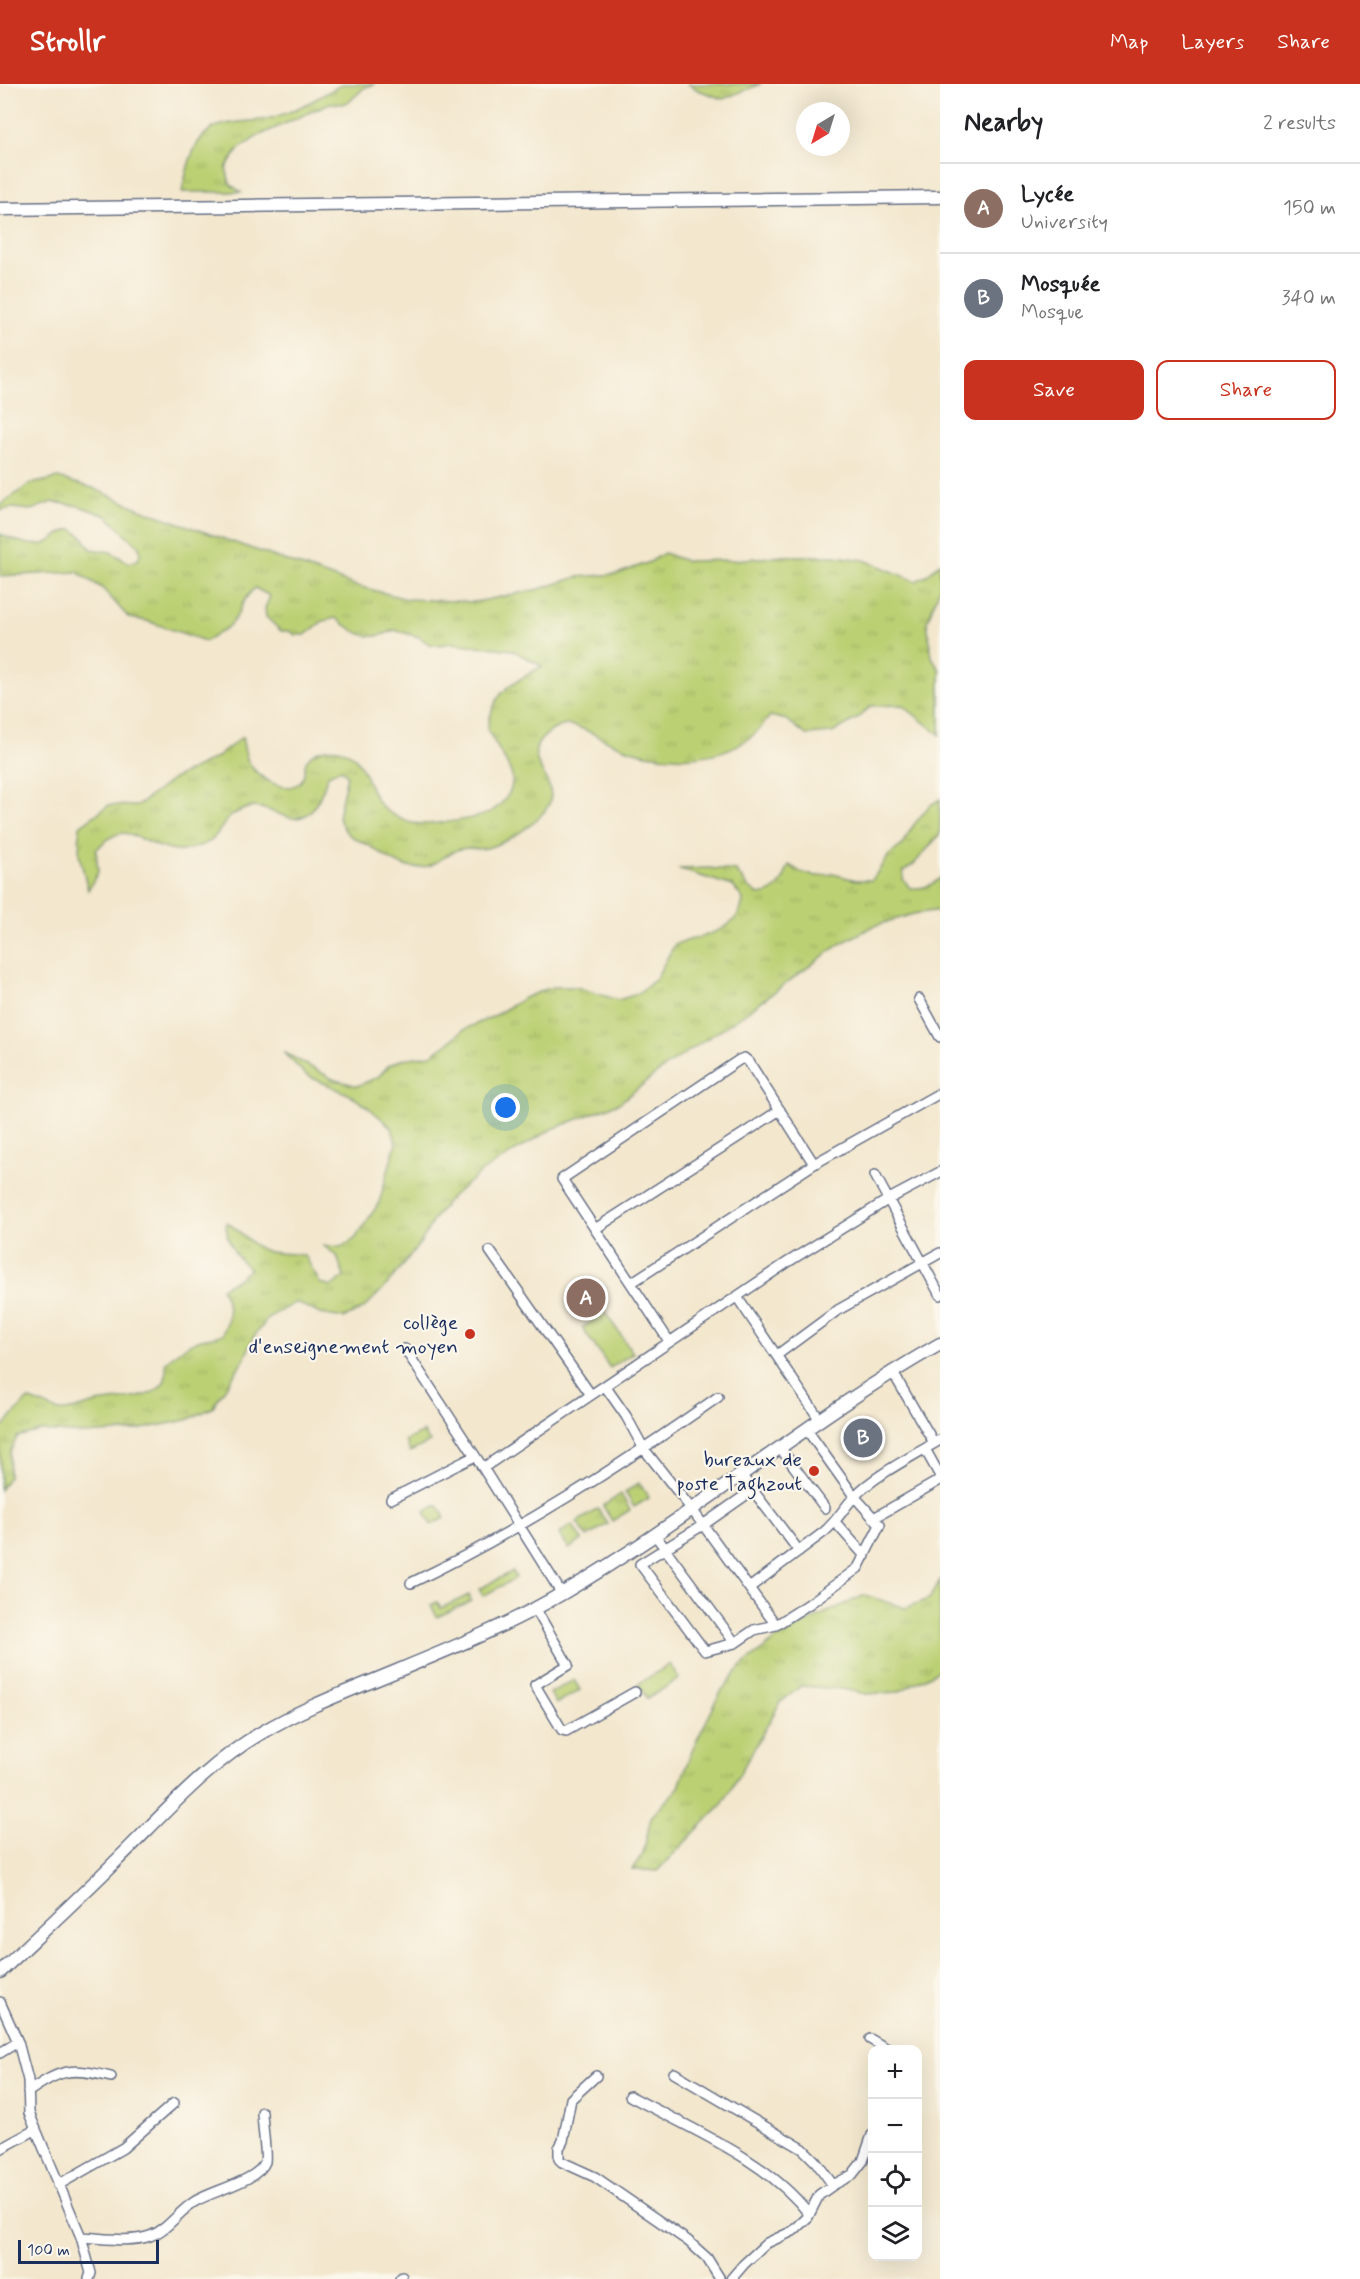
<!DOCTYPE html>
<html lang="en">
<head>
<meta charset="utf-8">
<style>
	body { margin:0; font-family:Mynerve,sans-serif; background:#f2f2f2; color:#202124 }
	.controls { position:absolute; right:18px; bottom:18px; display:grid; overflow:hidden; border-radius:12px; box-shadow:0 6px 24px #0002 }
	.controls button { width:54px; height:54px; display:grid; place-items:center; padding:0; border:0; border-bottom:2px solid #e0e0e0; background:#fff; color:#202124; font:30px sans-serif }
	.compass { position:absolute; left:796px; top:18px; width:54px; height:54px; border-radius:50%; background:#fff; box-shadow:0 6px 24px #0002; rotate:218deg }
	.scale { position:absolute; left:18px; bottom:15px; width:141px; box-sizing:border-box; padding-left:6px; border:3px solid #1b2f5e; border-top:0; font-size:16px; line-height:21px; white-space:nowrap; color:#1b2f5e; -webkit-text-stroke:4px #fbf7ec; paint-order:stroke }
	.you { position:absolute; left:506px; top:1024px; width:21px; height:21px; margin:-15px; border:4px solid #fff; border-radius:50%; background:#1a73e8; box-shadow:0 0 0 9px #1a73e833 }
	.badge { display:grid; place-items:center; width:39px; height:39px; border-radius:50%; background:#c8321e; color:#fff; font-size:20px; font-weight:700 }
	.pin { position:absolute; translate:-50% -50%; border:3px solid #fff; box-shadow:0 2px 6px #0006 }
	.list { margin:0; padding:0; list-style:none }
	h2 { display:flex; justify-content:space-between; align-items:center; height:78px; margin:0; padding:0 24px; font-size:26px }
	h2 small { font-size:20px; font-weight:400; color:#757577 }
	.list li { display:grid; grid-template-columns:39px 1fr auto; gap:18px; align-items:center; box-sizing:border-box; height:90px; padding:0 24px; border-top:2px solid #e0e0e0 }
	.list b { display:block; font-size:22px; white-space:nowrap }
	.list p { margin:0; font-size:20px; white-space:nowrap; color:#757577 }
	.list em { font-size:20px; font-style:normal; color:#757577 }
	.actions { display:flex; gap:12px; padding:18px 24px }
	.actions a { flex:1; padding:14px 0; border:2px solid #c8321e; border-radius:12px; text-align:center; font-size:21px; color:#c8321e }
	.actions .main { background:#c8321e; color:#fff }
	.icon { flex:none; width:33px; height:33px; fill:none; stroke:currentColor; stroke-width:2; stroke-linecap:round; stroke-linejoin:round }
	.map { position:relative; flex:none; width:940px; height:2195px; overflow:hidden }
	header { display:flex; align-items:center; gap:36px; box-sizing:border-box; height:84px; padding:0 30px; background:#c8321e; color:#fff }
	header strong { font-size:28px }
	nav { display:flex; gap:33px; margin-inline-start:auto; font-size:21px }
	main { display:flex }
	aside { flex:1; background:#fff }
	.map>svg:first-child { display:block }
	.grass { fill:url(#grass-tufts); stroke:#6b8068; stroke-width:1.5 }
	.park { fill:#bbd073; stroke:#6b8068; stroke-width:1.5 }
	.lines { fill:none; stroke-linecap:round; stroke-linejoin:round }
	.minor-casing { stroke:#676f85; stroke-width:12 }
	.major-casing { stroke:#676f85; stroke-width:15 }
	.minor { stroke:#fff; stroke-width:9 }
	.major { stroke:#fff; stroke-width:12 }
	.poi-dot { fill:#c8321e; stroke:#fbf7ec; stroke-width:2 }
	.labels { text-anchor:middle; stroke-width:4.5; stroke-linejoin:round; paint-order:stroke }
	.poi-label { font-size:21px; fill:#1b2f5e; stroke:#fbf7ec; text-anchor:end }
</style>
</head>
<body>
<header>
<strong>Strollr</strong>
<nav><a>Map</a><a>Layers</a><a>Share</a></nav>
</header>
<main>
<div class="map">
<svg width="940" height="2195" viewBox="0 0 940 2195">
	<defs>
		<pattern id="grass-tufts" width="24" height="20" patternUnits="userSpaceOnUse" patternTransform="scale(1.5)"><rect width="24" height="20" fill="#bbd073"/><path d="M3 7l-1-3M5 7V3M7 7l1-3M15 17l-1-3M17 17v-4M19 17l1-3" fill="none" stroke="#a0b366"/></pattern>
	</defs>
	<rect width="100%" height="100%" fill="#fbf7ec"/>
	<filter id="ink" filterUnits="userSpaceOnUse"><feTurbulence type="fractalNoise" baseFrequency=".0167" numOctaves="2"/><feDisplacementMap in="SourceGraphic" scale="12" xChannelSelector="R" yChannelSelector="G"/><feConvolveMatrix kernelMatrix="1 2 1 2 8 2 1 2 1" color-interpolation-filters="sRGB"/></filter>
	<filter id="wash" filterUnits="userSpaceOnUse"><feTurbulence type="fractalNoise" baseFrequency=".008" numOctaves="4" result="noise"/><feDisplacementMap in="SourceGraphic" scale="24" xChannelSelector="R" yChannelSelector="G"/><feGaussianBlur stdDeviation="1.35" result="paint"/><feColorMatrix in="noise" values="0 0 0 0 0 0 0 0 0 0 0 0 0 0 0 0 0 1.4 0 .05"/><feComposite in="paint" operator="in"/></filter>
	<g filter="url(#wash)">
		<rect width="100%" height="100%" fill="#f3e7cd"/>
		<!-- grass -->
		<path class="grass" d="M 343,0 L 375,0 L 364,4 L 350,17 L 343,20 L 330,19 L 258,52 L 239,65 L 226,84 L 230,100 L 241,108 L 182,108 C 187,86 191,57 213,44 C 226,37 252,38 267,35 C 294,29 319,13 343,0 Z
			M 688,0 L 761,0 L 723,15 L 698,6 Z
			M 58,394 L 93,404 L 140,425 L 357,502 L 407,515 L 476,518 L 539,505 L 577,493 L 617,490 L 650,478 L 664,469 L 686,477 L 733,476 L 785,472 L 834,472 L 864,476 L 916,497 L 926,492 L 940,479 L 940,503 L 927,538 L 932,573 L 940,586 L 940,651 L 902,621 L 871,622 L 858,634 L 832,649 L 806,651 L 787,636 L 770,632 C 764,639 758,648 751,653 C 712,682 650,677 608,657 C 597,652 574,638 562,642 C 552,645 546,650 540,657 C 524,678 559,698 549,720 C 540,739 507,758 487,764 C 478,766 469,763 460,765 C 448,768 439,779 428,782 C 404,789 388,774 370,762 C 363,758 353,755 347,749 C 343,745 341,738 338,733 L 347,691 L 341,685 L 328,691 C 324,703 318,723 306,731 C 288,742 268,719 248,724 C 224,731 226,741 212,756 C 206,761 190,765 182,767 C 176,768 170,766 164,764 C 130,755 126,735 96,766 L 98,788 L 88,806 L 79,770 L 80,742 L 109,721 L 137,722 L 173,695 L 217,673 L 242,653 C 244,661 245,673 249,679 C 258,694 284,710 299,699 C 306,693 303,686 306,678 C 311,666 331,662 342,666 C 369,674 366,713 387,727 C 393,731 404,737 412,739 C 426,742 481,735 492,727 C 503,720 514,707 512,693 C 511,683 492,655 487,645 C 496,602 509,603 542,582 L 512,566 L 451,559 L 439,561 L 429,560 L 419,553 L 394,546 C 369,559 356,550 336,534 L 323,537 L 305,551 L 295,551 L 289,547 L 281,547 L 266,533 L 265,524 L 270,512 L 255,504 C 242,516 244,519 236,533 C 229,545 217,550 205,557 L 147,537 L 129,534 L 102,504 L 77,488 L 0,492 L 0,450 C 12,456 34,464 47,459 C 57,454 59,448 72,445 L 83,453 L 91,465 L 111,468 L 129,479 L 138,476 L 140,470 L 139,463 L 107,432 L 79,422 L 52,418 L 31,426 L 12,424 L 0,426 L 0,421 L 30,400 Z
			M 940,715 L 940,750 L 915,779 L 904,787 L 903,795 L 910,804 C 921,805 932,802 940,794 L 940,826 L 913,830 L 874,842 L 840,860 L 744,930 L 665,983 L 619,1019 L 550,1046 L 486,1085 L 452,1112 L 434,1135 L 421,1158 L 386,1202 L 363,1225 L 344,1234 L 320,1230 L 296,1218 L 269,1233 L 253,1254 L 244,1276 L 212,1324 L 187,1336 L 131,1347 L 85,1350 L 40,1347 L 17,1353 L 10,1369 L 9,1392 L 0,1406 L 0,1346 L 27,1316 C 40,1316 49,1326 61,1327 C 72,1328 87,1321 97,1319 C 123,1314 175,1317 165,1279 C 175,1270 185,1261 198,1256 C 207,1253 214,1254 223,1250 C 231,1229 230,1224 221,1204 L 239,1194 L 250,1185 C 235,1173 226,1158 226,1138 C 240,1145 251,1163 266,1167 C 279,1171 292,1168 305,1172 L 320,1199 L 330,1203 L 344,1193 L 337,1172 L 324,1162 L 341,1163 L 355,1155 L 379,1119 L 396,1059 L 392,1044 L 368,1023 L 348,1010 L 306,991 L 283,968 L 333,995 L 357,1002 L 378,993 L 389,981 L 403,975 L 431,971 L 449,958 L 463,946 L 494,932 L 524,914 L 552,903 L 576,903 L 618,916 L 637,910 L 655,896 L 675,860 C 701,852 740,848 743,815 L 733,802 L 678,785 L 709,784 L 736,787 L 749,804 L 759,811 C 778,809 783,798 789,781 L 802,789 L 817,792 L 833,790 L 856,796 L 872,796 L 889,771 L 901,762 L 913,742 L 929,722 Z
			M 423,1348 L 430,1358 L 410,1368 L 405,1357 Z
			M 639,1399 L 649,1414 L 634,1423 L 625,1408 Z
			M 621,1410 L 630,1426 L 612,1437 L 603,1422 Z
			M 438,1421 L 445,1434 L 431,1441 L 425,1427 Z
			M 598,1425 L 608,1440 L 587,1453 L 577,1438 Z
			M 572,1441 L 582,1456 L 569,1465 L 559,1450 Z
			M 513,1487 L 516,1494 L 483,1512 L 479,1505 Z
			M 940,1496 L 940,1586 L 898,1608 L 866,1610 L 842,1605 L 801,1602 L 780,1619 L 723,1719 L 657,1787 L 632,1785 L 643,1770 L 651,1733 L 679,1703 L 692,1666 L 721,1608 L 741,1582 L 778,1554 L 821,1531 L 865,1511 L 905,1524 L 929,1515 Z
			M 469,1511 L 471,1517 L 437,1533 L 431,1521 L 437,1518 L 441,1524 Z"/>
		<!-- park -->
		<path class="park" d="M 605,1228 L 633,1269 L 610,1284 L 582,1244 Z
			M 670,1580 L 679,1595 L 647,1615 L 638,1600 Z
			M 574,1596 L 580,1606 L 556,1620 L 550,1609 Z"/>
	</g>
	<g filter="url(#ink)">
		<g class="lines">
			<defs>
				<path id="minor" d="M 919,915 L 940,953
					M 875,1091 L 940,1211
					M 595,1145 L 780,1026
					M 490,1167 L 591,1311
					M 631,1199 L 814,1080 L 940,1009
					M 737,1213 L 820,1336
					M 669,1257 L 562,1095 L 739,976 L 744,974 L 749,978 L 814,1080
					M 405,1265 L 483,1384
					M 777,1271 L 838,1226 L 940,1169
					M 892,1287 L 934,1359
					M 605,1302 L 626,1332 L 644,1365 L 693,1427 L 776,1541
					M 781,1365 L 825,1424
					M 925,1365 L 940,1392
					M 742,1392 L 799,1467
					M 753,1406 L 703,1441 L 640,1480 L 705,1567 L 735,1559 L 754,1546 L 776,1541 L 809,1520 L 858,1484 L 880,1441 L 854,1412 L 807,1346
					M 391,1415 L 475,1372
					M 874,1434 L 940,1396
					M 835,1438 L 865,1472
					M 655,1451 L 735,1559
					M 411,1499 C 519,1447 620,1382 718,1313
					M 749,1504 L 824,1448 C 837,1437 843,1425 854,1413 C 872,1393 916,1370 940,1356
					M 562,1510 L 483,1384 L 788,1178 L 889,1115 L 940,1088
					M 535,1524 L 568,1581 L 535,1601 L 562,1646 L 566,1647 L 635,1608
					M 0,1918 L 18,1958 L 28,1996 L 29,2029 L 81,2153 L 91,2189 L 89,2195
					M 870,1955 L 889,1966
					M 0,1969 L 18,1958
					M 674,1989 L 803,2065 L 816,2078 L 833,2101
					M 596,1992 L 571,2015 L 563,2057 L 559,2064 L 559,2075 L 562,2078 L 595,2093 L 688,2157 L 707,2174 L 720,2195
					M 28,2008 C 62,1985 70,1983 111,1993
					M 630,2012 C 689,2044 768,2076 809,2130
					M 0,2065 L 35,2046
					M 58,2101 L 123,2064 L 174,2019
					M 81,2153 C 103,2154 129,2159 150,2152 C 168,2146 178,2128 194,2118 C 211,2107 258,2097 265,2078 C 267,2073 262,2038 262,2028
					M 400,2195 L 402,2193
					M 731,2195 L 744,2180 L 767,2159 L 793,2147 L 808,2133 L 819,2111 L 833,2101 L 852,2091 L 863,2077 L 872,2051"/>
				<path id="major" d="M 0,125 L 940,113
					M 0,1888 C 39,1851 78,1815 116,1777 C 162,1732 205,1682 261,1649 C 296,1628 333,1613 370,1598 C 435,1571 502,1545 563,1509 C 693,1433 809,1334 940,1260"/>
			</defs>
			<!-- minor casing -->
			<use href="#minor" class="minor-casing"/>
			<!-- major casing -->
			<use href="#major" class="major-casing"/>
			<!-- minor -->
			<use href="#minor" class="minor"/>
			<!-- major -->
			<use href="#major" class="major"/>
		</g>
	</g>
	<!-- markers -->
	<g class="poi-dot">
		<circle cx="470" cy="1250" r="6"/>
		<circle cx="814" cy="1387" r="6"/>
	</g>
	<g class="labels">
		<!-- poi labels -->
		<g class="poi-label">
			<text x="458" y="1245">collège<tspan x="458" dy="24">d'enseignement moyen</tspan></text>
			<text x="802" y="1382">bureaux de<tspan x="802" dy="24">poste Taghzout</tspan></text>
		</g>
	</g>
</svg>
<div class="controls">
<button>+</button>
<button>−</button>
<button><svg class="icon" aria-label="locate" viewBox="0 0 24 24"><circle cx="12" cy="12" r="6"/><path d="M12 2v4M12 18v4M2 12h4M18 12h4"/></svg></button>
<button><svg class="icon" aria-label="layers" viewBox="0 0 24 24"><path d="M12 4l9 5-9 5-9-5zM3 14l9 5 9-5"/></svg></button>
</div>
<svg class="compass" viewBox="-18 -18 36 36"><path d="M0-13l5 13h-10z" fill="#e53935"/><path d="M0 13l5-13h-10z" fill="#757577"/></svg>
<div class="scale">100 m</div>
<div class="you"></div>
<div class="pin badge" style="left:586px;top:1214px;background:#8d6e63">A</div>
<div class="pin badge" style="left:863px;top:1354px;background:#6b7280">B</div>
</div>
<aside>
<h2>Nearby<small>2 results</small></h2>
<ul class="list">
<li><span class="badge" style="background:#8d6e63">A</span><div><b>Lycée</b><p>University</p></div><em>150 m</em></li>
<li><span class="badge" style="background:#6b7280">B</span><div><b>Mosquée</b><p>Mosque</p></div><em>340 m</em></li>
</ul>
<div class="actions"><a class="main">Save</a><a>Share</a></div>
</aside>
</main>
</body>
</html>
